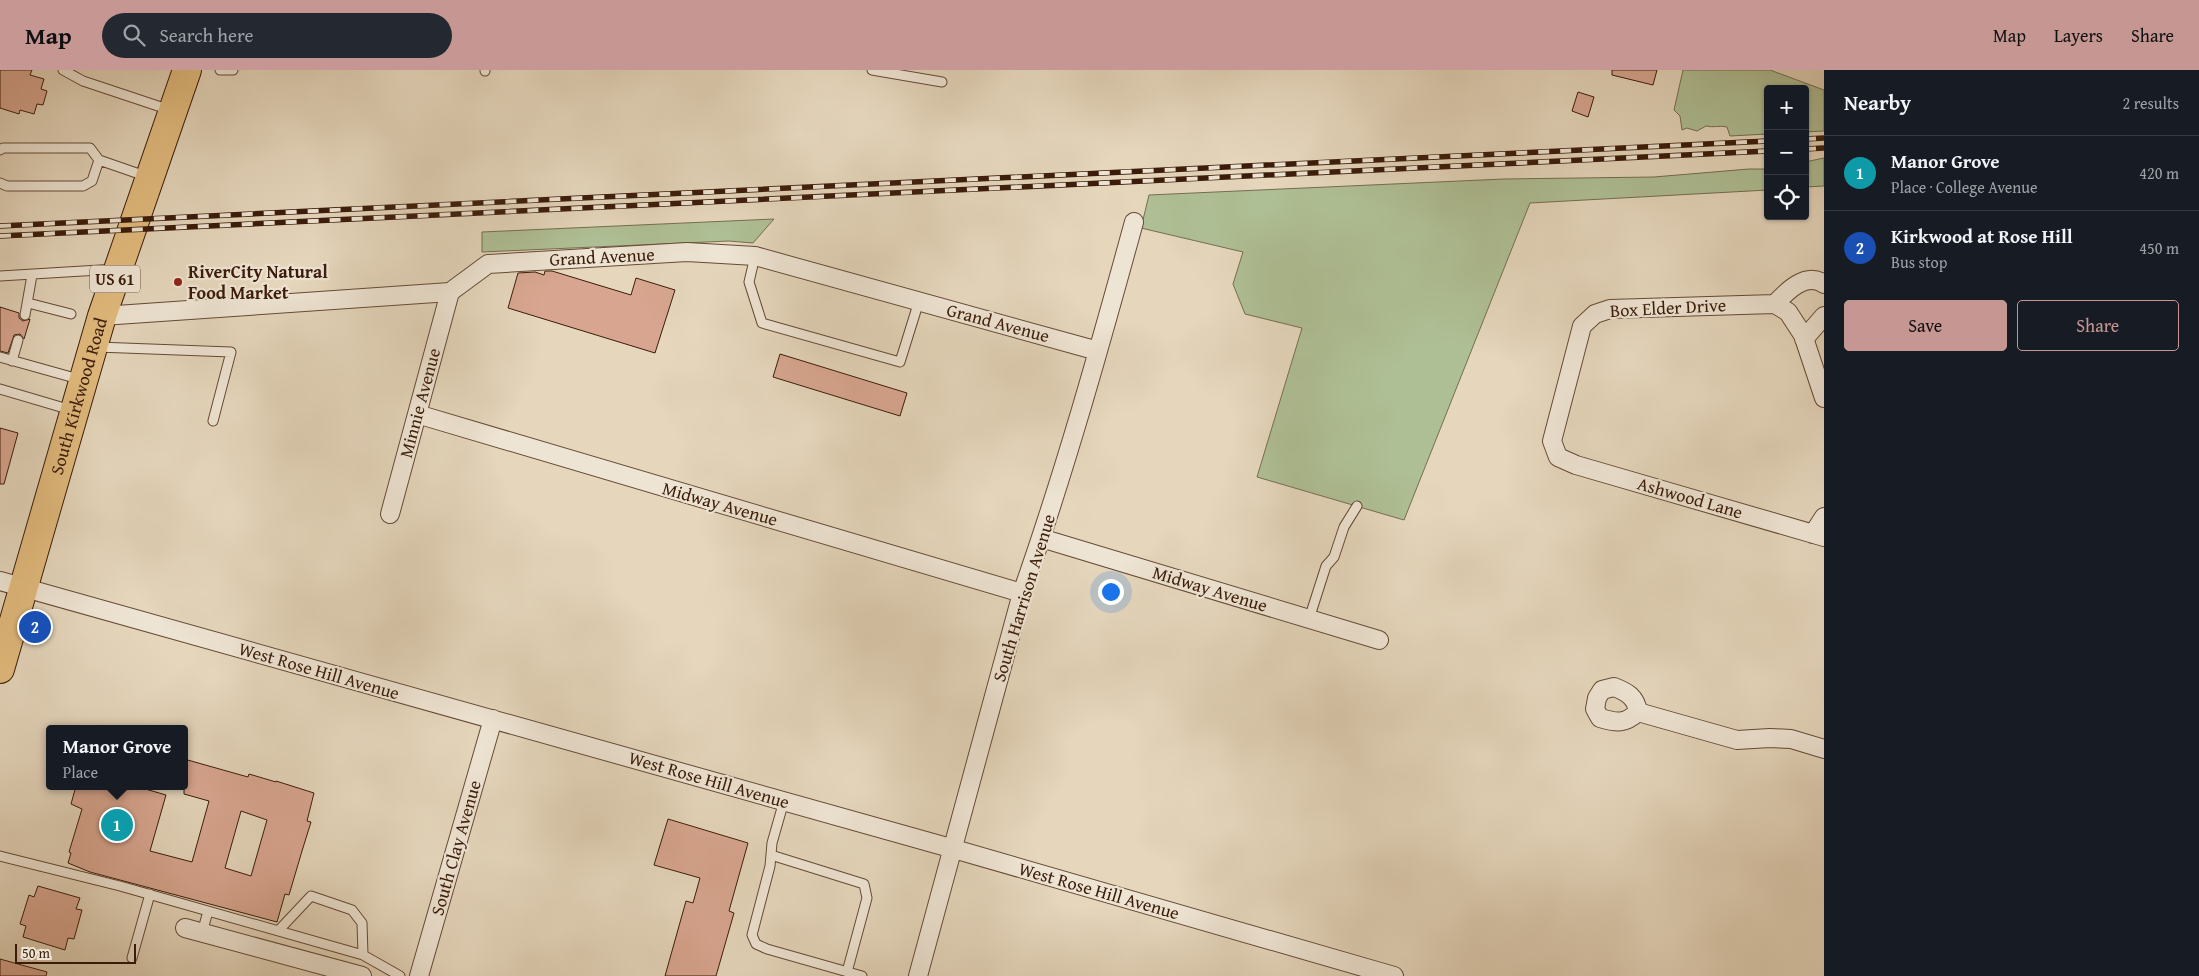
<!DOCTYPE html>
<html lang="en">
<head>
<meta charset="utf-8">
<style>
	body { margin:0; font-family:"Gentium Book Plus",serif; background:#242831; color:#f1f3f6 }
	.controls { position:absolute; right:15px; top:15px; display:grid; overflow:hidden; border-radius:5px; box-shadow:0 1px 4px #0004 }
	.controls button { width:45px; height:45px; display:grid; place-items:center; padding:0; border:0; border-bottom:1px solid #363941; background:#171b24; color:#f1f3f6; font:25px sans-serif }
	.scale { position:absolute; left:15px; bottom:12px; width:121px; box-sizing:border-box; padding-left:5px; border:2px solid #3b1c0a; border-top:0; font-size:14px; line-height:18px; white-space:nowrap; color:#3b1c0a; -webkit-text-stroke:4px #eee4d3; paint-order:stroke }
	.you { position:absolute; left:1110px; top:521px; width:18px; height:18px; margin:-12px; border:4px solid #fff; border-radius:50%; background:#1a73e8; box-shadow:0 0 0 8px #1a73e833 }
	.badge { display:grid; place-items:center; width:32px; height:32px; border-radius:50%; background:#c59692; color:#fff; font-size:16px; font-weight:700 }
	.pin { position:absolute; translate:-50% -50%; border:2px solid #fff; box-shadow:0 1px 5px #0006 }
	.popup { position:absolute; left:46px; top:655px; width:142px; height:65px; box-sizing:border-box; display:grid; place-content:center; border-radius:5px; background:#171b24; filter:drop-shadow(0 1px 4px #0005); font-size:16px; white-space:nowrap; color:#9ea1a6 }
	.popup b { font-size:19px; color:#f1f3f6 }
	.popup::after { content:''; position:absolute; left:50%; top:100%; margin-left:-10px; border:10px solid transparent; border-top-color:#171b24 }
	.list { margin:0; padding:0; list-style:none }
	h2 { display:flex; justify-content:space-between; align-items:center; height:65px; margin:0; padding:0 20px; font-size:21px }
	h2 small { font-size:16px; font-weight:400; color:#9ea1a6 }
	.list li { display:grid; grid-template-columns:32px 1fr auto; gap:15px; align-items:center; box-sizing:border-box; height:75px; padding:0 20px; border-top:1px solid #363941 }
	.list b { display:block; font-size:19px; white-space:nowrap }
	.list p { margin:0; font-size:16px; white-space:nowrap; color:#9ea1a6 }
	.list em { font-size:16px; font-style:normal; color:#9ea1a6 }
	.actions { display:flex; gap:10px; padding:15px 20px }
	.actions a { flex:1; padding:11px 0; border:1px solid #c59692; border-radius:5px; text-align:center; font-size:18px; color:#c59692 }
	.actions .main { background:#c59692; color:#111 }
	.icon { flex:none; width:28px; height:28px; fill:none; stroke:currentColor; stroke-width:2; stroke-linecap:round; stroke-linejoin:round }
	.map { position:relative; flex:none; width:1824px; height:906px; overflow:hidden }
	header { display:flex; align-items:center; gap:30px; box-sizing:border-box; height:70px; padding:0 25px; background:#c59692; color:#111 }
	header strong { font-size:24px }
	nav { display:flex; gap:28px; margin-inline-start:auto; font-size:18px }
	.search { width:350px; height:45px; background:#242831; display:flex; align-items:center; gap:12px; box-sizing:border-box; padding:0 18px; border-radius:28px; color:#9ea1a6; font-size:19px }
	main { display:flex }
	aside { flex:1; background:#171b24 }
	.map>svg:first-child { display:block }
	.green { fill:#afbf95; stroke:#756e50 }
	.building { fill:#d8a690; stroke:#3b1c0a; fill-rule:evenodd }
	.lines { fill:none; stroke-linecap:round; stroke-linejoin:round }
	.lane-casing { stroke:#664a36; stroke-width:11 }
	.street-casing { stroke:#664a36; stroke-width:20 }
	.primary-casing { stroke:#3b1c0a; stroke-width:30 }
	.lane { stroke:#eee4d3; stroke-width:9 }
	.street { stroke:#eee4d3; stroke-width:18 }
	.primary { stroke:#e2bb7e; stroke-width:28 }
	.rail-casing { stroke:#3b1c0a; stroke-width:5.5 }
	.rail { stroke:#eee4d3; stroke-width:4; stroke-dasharray:11; stroke-linecap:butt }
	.poi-dot { fill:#8f2418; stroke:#eee4d3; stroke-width:2 }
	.labels { text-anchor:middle; stroke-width:4.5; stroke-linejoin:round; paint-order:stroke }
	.shield { fill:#eee4d3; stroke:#715846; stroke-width:1 }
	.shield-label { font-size:16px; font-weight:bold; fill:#3b1c0a }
	.street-label { font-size:18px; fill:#3b1c0a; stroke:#eee4d3 }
	.poi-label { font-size:18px; font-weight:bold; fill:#3b1c0a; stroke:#eee4d3; text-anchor:start }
</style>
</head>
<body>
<header>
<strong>Map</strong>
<div class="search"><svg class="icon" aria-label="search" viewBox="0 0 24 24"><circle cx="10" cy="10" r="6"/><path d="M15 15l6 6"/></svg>Search here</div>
<nav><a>Map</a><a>Layers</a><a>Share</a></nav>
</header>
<main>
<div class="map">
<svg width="1824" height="906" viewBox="0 0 1824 906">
	<rect width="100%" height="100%" fill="#e5d6bc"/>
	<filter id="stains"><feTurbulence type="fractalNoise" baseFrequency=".004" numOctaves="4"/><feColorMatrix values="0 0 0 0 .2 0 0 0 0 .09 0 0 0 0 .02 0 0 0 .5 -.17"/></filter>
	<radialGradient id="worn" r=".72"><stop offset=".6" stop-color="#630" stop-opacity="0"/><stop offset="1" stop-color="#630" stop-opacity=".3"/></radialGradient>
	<!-- green -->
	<path class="green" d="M 1683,0 L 1770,0 L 1824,20 L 1824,61 L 1805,62 L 1805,19 L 1768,19 L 1768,64 L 1730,66 L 1727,57 C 1720,55 1713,58 1706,56 L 1697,61 L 1687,58 L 1682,60 L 1680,46 L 1674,40 Z
		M 1824,88 L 1824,116 L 1805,117 L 1805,92 Z
		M 1749,99 L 1768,99 L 1768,120 L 1530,133 L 1404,450 L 1257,407 L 1302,258 L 1245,244 L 1233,214 L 1243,182 L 1141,158 L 1149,125 L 1504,109 L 1654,107 Z
		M 774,149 L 753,173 L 729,171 L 482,182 L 482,162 Z"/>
	<!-- building -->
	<path class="building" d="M 0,0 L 32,0 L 30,5 L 44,9 L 41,19 L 47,21 L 43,35 L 37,34 L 34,44 L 20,40 L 19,44 L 0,38 Z
		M 1612,0 L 1657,0 L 1653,15 L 1612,5 Z
		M 1578,22 L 1594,27 L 1588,47 L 1572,41 Z
		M 545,201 L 552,201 L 631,225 L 636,208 L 675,220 L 655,283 L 508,238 L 518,203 L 535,202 L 544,205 Z
		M 0,237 L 19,243 L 19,248 L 23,251 L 30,249 L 24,269 L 20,264 L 14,265 L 8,283 L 0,281 Z
		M 780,284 L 907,323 L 900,346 L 773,307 Z
		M 0,358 L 18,363 L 4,414 L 0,414 Z
		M 184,689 L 248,707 L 249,704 L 276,712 L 276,711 L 314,723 L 307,751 L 311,752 L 302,781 L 289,825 L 285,824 L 277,852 L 90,802 L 68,793 L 71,783 L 69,782 L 82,739 L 71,734 L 76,716 L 135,716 L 166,725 L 150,781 L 192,792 L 209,731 L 184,724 ZM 241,741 L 267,750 L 251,806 L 225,798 Z
		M 668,749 L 748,773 L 729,841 L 734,843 L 716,906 L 665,906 L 686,831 L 693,833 L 700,808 L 654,795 Z
		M 38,816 L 80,828 L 76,839 L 82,840 L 74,869 L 68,868 L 65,880 L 23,867 L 26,856 L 20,854 L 29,825 L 34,827 Z
		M 0,889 L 47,902 L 46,906 L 0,906 Z"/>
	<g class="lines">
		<defs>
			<path id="lane" d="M 63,0 L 83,11 L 170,40
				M 220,0 L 233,0
				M 872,0 L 942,12
				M 485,1 L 485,0
				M 0,80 L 3,78 L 90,78 L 99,90 L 148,107
				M 0,113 L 7,116 L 83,116 L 92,111 L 99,90
				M 755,186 L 749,212 L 762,253 L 900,292 L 919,231
				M 0,206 L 116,199
				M 28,233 L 71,244
				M 25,245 L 32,205
				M 97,277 L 231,282 L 213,351
				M 0,287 L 82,310
				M 12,291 L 18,270
				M 0,319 L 71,340
				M 1309,549 L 1326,496 L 1334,487 L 1344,457 L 1357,436
				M 784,731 L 772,773 L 770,796 L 752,865 L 756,874 L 767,879 L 862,906
				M 771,785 L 864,814 L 867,828 L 847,902
				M 0,786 L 120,816 L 363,885 L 400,906
				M 279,860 L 311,826 L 352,840 L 362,853 L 363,885
				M 202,863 L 208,841
				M 132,888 L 150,824"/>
			<path id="street" d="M 1775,234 C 1786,222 1806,201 1824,214
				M 102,246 L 450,222 L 488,194 L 687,182 L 755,186 L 1098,281
				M 1804,269 L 1824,246
				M 1824,328 L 1803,265 L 1788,242 L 1775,234 L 1610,239 L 1595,244 L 1582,256 L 1552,371 L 1558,387 L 1576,395 L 1824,467
				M 417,344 L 1022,523
				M 390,444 L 450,222
				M 1813,464 L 1824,447
				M 1041,468 L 1379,570
				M 0,511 L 954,779 L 1394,906
				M 1614,617 C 1627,622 1636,627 1638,642 C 1625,654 1617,653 1600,648 L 1595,639 L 1597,628 L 1602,620 Z
				M 1638,642 L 1737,670 L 1770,668 L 1791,669 L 1824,679
				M 185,858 L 362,906
				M 419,906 L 493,649
				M 918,906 L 1022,523 C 1065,401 1100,276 1134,152"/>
			<g id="primary">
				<path id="s1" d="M 0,599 L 102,246 L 187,0"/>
			</g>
		</defs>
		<!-- lane casing -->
		<use href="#lane" class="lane-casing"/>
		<!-- street casing -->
		<use href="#street" class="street-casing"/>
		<!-- primary casing -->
		<use href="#primary" class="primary-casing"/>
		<!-- lane -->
		<use href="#lane" class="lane"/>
		<!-- street -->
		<use href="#street" class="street"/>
		<!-- primary -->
		<use href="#primary" class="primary"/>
		<defs>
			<path id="rail" d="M 1805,69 L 1824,68
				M 1805,79 L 1824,78
				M 0,156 L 1768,71
				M 0,166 L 1768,81"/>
		</defs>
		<!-- rail casing -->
		<use href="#rail" class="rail-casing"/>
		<!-- rail -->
		<use href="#rail" class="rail"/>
	</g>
	<!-- markers -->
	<circle class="poi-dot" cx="178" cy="212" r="5"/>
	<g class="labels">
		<!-- shield labels -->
		<rect class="shield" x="90" y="195.5" width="50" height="27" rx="4"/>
		<g class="shield-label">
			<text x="115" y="215">US 61</text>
		</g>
		<!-- street labels -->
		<g class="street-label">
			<text transform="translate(602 187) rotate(-3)" y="6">Grand Avenue</text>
			<text transform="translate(1668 238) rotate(-3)" y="6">Box Elder Drive</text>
			<text transform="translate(998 253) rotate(15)" y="6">Grand Avenue</text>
			<text dy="6" stroke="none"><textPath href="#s1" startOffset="284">South Kirkwood Road</textPath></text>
			<text transform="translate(420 333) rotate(-75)" y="6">Minnie Avenue</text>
			<text transform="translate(1690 428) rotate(16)" y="6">Ashwood Lane</text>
			<text transform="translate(720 434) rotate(16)" y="6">Midway Avenue</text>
			<text transform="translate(1210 519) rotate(17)" y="6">Midway Avenue</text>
			<text transform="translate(1024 528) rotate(-73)" y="6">South Harrison Avenue</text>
			<text transform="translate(319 601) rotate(16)" y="6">West Rose Hill Avenue</text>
			<text transform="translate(709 710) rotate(16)" y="6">West Rose Hill Avenue</text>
			<text transform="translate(456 778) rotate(-74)" y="6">South Clay Avenue</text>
			<text transform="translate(1099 821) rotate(16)" y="6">West Rose Hill Avenue</text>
		</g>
		<!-- poi labels -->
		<g class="poi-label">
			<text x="188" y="208">RiverCity Natural<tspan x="188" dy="21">Food Market</tspan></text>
		</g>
	</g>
	<rect width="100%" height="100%" filter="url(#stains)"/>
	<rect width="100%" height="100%" fill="url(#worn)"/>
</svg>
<div class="controls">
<button>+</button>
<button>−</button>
<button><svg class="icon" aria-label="locate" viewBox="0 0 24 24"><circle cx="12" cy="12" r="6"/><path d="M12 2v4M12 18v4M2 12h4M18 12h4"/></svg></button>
</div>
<div class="scale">50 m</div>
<div class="you"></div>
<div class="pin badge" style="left:117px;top:755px;background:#0f9aa8">1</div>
<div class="popup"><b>Manor Grove</b>Place</div>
<div class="pin badge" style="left:35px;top:557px;background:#1a4fb4">2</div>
</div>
<aside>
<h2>Nearby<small>2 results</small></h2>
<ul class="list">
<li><span class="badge" style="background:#0f9aa8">1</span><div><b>Manor Grove</b><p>Place · College Avenue</p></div><em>420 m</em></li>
<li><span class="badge" style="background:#1a4fb4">2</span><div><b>Kirkwood at Rose Hill</b><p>Bus stop</p></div><em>450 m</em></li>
</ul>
<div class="actions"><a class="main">Save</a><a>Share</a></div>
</aside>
</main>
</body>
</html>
